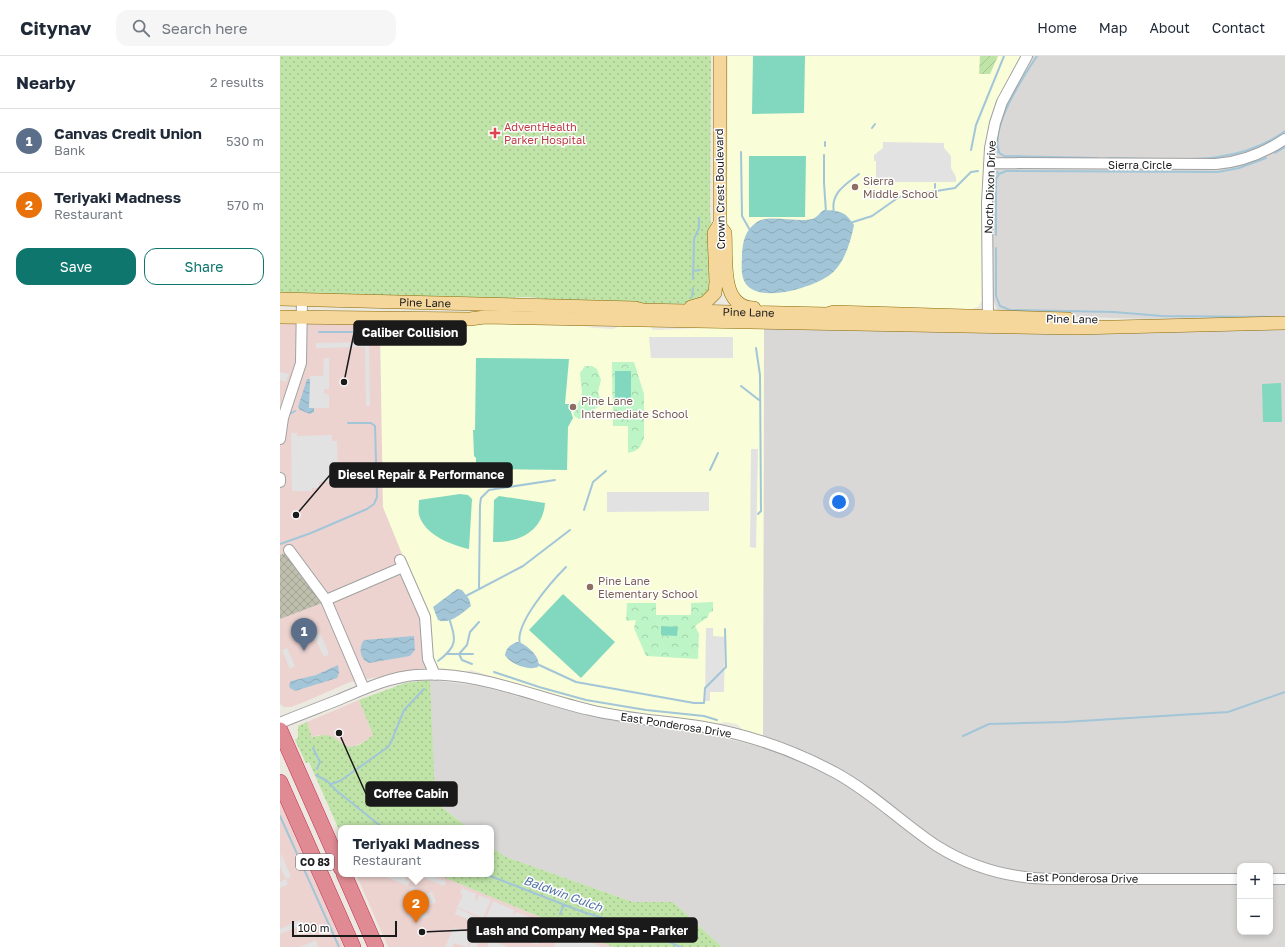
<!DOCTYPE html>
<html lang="en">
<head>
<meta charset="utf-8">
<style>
	body { margin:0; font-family:"Golos Text",sans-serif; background:#f6f6f7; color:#1f2937 }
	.controls { position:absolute; right:12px; bottom:12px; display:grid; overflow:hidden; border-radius:8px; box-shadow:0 2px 6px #0003 }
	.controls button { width:36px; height:36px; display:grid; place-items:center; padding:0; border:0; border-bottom:1px solid #e0e1e3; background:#fff; color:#1f2937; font:20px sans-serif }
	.scale { position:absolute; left:12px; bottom:10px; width:105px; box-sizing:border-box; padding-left:4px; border:2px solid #1a1a1a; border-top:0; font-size:11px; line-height:14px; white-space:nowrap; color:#1a1a1a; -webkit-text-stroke:3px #fff; paint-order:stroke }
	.you { position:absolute; left:559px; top:446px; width:14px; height:14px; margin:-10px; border:3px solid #fff; border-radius:50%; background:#1a73e8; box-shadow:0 0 0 6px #1a73e833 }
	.badge { display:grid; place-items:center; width:26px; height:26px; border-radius:50%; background:#0f766e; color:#fff; font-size:13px; font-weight:700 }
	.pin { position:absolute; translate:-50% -33px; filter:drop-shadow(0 1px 2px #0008) }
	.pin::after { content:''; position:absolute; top:21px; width:14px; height:12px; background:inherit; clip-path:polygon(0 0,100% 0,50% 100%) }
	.popup { position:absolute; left:58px; top:769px; width:156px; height:52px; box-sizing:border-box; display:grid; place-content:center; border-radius:8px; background:#fff; filter:drop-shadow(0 1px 3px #0005); font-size:13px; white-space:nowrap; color:#747a83 }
	.popup b { font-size:15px; color:#1f2937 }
	.popup::after { content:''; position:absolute; left:50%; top:100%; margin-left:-8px; border:8px solid transparent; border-top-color:#fff }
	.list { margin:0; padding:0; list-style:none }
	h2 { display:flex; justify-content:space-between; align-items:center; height:52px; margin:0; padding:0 16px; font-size:17px }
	h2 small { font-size:13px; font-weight:400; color:#747a83 }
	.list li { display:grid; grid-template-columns:26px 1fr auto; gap:12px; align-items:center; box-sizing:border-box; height:64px; padding:0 16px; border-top:1px solid #e0e1e3 }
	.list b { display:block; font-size:15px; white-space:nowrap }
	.list p { margin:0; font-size:13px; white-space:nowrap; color:#747a83 }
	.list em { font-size:13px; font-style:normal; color:#747a83 }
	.actions { display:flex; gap:8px; padding:12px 16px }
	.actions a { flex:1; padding:9px 0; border:1px solid #0f766e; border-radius:12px; text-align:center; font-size:14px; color:#0f766e }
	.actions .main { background:#0f766e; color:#fff }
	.icon { flex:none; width:22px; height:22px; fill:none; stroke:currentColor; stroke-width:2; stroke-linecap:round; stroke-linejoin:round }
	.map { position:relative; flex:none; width:1005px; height:891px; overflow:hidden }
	header { display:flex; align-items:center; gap:24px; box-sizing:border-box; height:56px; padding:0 20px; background:#fff; border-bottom:1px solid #e0e1e3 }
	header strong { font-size:19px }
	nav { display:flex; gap:22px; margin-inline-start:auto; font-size:14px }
	.search { width:280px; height:36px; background:#f6f6f7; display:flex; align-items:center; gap:10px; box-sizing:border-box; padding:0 14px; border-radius:12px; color:#747a83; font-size:15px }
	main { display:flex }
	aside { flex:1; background:#fff }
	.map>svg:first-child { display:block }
	.residential { fill:#d9d8d7; fill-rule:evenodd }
	.commercial { fill:#ecd3d0 }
	.education { fill:#f9fdd8 }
	.construction { fill:url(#construction-cross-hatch) }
	.grass { fill:url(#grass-dots) }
	.park { fill:url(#park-crowns) }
	.garden { fill:url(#garden-furrows) }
	.pitch { fill:#81d8be }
	.parking { fill:#e2e2e2 }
	.water { fill:url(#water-waves) }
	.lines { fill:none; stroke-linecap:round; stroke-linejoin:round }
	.stream { stroke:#a2c6d8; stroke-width:2 }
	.minor-casing { stroke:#a1a1a1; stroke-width:12 }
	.major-casing { stroke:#896a08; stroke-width:14 }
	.highway-casing { stroke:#ca2d54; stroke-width:16 }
	.minor { stroke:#fff; stroke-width:10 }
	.major { stroke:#f6d79b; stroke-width:13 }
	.highway { stroke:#e08b93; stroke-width:15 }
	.health-dot { fill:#e0444e; stroke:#fff; stroke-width:1.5 }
	.education-dot { fill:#8d6e63; stroke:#fff; stroke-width:1.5 }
	.labels { text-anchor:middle; stroke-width:3; stroke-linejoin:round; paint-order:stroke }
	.shield { fill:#fff; stroke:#5f5f5f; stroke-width:1 }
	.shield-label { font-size:10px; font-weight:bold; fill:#1a1a1a }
	.health-label { font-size:11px; fill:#be3a42; stroke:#fff; text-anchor:start }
	.street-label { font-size:11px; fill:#1a1a1a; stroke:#fff }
	.education-label { font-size:11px; fill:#785e54; stroke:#fff; text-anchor:start }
	.water-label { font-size:12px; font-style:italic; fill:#4d70a4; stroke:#fff }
	.leader { fill:none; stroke:#1a1a1a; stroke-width:1.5 }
	.callout-dot { fill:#1a1a1a; stroke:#fff; stroke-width:1.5 }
	.callout { fill:#1a1a1a; stroke:#1a1a1a; stroke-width:1.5 }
	.callout-label { font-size:12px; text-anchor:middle; font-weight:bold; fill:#fff }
</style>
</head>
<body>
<header>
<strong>Citynav</strong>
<div class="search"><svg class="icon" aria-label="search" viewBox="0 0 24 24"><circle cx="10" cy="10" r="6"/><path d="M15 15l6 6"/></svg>Search here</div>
<nav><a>Home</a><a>Map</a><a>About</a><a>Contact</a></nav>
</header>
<main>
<aside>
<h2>Nearby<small>2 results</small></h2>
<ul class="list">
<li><span class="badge" style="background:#5c6f8a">1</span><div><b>Canvas Credit Union</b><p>Bank</p></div><em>530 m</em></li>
<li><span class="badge" style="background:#e8710a">2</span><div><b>Teriyaki Madness</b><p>Restaurant</p></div><em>570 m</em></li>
</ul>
<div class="actions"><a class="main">Save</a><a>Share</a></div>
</aside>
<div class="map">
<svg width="1005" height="891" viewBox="0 0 1005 891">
	<defs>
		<pattern id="construction-cross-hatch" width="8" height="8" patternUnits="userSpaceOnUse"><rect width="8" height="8" fill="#bebfad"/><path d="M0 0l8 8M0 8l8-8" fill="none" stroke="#a3a494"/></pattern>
		<pattern id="grass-dots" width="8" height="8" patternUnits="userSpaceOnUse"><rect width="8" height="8" fill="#c0e4a8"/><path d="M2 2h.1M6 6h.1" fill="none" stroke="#a4c390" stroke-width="1.8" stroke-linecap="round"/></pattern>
		<pattern id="park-crowns" width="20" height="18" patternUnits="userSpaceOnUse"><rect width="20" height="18" fill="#bef5c7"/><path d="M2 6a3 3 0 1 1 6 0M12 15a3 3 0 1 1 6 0" fill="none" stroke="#a3d1aa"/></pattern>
		<pattern id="garden-furrows" width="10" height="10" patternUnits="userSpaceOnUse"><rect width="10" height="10" fill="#c0e4a8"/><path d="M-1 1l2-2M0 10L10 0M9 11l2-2" fill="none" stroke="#a4c390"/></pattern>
		<pattern id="water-waves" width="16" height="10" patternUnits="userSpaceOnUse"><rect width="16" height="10" fill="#a2c6d8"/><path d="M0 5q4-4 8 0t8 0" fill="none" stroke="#8baab9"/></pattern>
	</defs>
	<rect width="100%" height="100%" fill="#ece9e0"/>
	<!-- residential -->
	<path class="residential" d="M 752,0 L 1005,0 L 1005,263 L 876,263 L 727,259 L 718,255 L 712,241 L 712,121 L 714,94 L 723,53 Z
		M 484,269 L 1005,272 L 1005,891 L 442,891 L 393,846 L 353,846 L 226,801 L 211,791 L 211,772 L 188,772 L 160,749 L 154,735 L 150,624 L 200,630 L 313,661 L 431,679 L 481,691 L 483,680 ZM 960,810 L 990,810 L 990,876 L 960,876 Z"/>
	<!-- commercial -->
	<path class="commercial" d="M 100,266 L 103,451 L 149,562 L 154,612 L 141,612 L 137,614 L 70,626 L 24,646 L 11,651 L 4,651 L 0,648 L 0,267 Z
		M 79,644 L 93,679 L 85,685 L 71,692 L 58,684 L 38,679 L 32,682 L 27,666 Z
		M 0,746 L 48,854 L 63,891 L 0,891 Z
		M 76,818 L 156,818 L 333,891 L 108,891 Z"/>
	<!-- education -->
	<path class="education" d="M 448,0 L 742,0 L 717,46 L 705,95 L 702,162 L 703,243 L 698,251 L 689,254 L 481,250 L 459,239 L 453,225 L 453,206 L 449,206 L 447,158 Z
		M 100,266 L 303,270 L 314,272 L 333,273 L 340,270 L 371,271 L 372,274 L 381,274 L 484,269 L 483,680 L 463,674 L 457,668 L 445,666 L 436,668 L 330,653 L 275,640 L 191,614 L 185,616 L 157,613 L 152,609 L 150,567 L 103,451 Z"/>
	<!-- construction -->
	<path class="construction" d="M 5,497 L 42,547 L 0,563 L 0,499 Z"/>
	<!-- grass -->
	<path class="grass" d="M 0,0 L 431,0 L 430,154 L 434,225 L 432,235 L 412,248 L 278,246 C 262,242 242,238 226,244 L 0,238 Z
		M 150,624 L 155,741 L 162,751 L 188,772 L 61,772 L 61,778 L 29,706 L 26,707 L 15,684 L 18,682 L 18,670 L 27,666 L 32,682 C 65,668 57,710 93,679 L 79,644 L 125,627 Z
		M 211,791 L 226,801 L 353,846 L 393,846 L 442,891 L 333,891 L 156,818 L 211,818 Z"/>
	<!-- park -->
	<path class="park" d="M 332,306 L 354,306 L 364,338 L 364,382 L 360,391 L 355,395 L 348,397 L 348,370 L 333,370 Z
		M 305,310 L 312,310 L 317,313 L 321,324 L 318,336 L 322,348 C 317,351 304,362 299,363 L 294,360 L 293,355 L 299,346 L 302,337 L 300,317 Z
		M 433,546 L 433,555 L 429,557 L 428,561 L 415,570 L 419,578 L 418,603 L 366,600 L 354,572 L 356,564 L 346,565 L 347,547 L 376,547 L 376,559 L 411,559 L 411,547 Z"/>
	<!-- garden -->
	<path class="garden" d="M 700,0 L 718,0 L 710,18 L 699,18 Z"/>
	<!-- pitch -->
	<path class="pitch" d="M 473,0 L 525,0 L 524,57 L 472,58 Z
		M 469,100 L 526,100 L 525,161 L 469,161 Z
		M 196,302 L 289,303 L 285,348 L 293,348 L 291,356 L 293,362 L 288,371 L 287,414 L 206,413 L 200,413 L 196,408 L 196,402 L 194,400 L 193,374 L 195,374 Z
		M 335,315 L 351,315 L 351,350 L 335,350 Z
		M 1001,327 L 1002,366 L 983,366 L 982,328 Z
		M 180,438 L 188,439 L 192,443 L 189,493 C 171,489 145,479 139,459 C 138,455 139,448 139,444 Z
		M 219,440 L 265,447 C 263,475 239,487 213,486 L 214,444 Z
		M 283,538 L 335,586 L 301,622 L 249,574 Z
		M 381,570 L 398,571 L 397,580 L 381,579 Z"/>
	<!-- parking -->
	<path class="parking" d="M 603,86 L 664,87 L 664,92 L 671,100 L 671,112 L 676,121 L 676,126 L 596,126 L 596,105 L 594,105 L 594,99 L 603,92 Z
		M 369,281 L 453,281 L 453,302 L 371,302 Z
		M 89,286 L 90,350 L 86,350 L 85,291 L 36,292 L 36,287 Z
		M 44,302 L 49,302 L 49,333 L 44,333 L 44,337 L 49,339 L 49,352 L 29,352 L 30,320 L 43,320 Z
		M 0,316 L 9,318 L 6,326 L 0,324 Z
		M 11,377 L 17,377 L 17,380 L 52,379 L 52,385 L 57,385 L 58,423 L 53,423 L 53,425 L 39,426 L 39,432 L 32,432 L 32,435 L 12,435 Z
		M 471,393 L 478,393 L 476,492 L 470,491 Z
		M 327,436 L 429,436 L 429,455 L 327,456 Z
		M 426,572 L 433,572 L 433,580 L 445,581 L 444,636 L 430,636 L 430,645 L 425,645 Z
		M 40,577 L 49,598 L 44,601 L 34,580 Z
		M 7,592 L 15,610 L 10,613 L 2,594 Z
		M 1,797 L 11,821 L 6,823 L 8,828 L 0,832 L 0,826 L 6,823 L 0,810 Z
		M 103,818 L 127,818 L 125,823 L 130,825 L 128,830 L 103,820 Z
		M 134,818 L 149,818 L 166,825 L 164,830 Z
		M 134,830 L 139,841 L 152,836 L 156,846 L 144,851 L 148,861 L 143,863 L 129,832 Z
		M 182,832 L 196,838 L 195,845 L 197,844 L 199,839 L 211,844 L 203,862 L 177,851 L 183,839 L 180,837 Z
		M 213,845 L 234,854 L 233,860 L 237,856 L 272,871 L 270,875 L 264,873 L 257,889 L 204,866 Z
		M 177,852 L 203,864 L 201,869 L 175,858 Z
		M 20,864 L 22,869 L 0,878 L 0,873 Z
		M 174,871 L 193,879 L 187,891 L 174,887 L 172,891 L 165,891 Z
		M 276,872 L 322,891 L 274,891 L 279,880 L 274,878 Z
		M 194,880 L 199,882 L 196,891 L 189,891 Z
		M 36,884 L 38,890 L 35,891 L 20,891 Z
		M 210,884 L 228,891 L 207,891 Z"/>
	<!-- water -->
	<path class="water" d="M 544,154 C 560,155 565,155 574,169 C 571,185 564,208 551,218 C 535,231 480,248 466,228 C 460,220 462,208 462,198 C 463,185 465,174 477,166 C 490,158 516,167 532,163 C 537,162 539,157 544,154 Z
		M 27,323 L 30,323 L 29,352 L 34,352 L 34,356 L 30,358 L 20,354 L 18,351 Z
		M 177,533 L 182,534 L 189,543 L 191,550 C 183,557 169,569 158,564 L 153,551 Z
		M 134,580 L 135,594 L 130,600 L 89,607 C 80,604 78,591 84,584 Z
		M 237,586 C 246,587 262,602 258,611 C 248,615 230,608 225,599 C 226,592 230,589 237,586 Z
		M 58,609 L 59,617 L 57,622 L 15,635 L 10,632 L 9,629 L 11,625 L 36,619 Z"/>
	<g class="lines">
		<!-- stream -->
		<path class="stream" d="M 592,72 L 595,68
			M 545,90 L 545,86
			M 691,94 L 696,69 L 724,0
			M 461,96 L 462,160 L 471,176
			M 718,96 L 724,100 L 817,102
			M 719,96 C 710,71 743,21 757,0
			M 995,97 L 1005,91
			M 544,99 L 544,127 L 546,156
			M 828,102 C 888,102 954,113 1005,75
			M 719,118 L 726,115 L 938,116 L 959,112 L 986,102
			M 655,136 L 655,128
			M 554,157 C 550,137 565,129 579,118
			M 570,167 L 592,160 L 619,141 L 675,132 L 691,116 L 698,115
			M 716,179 L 716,123 L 719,118 L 717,116
			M 716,192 L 716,240 L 720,250 L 730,254 L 834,256 L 882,260 L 1002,261
			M 413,215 L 420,214
			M 413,223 L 414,183 L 419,172 L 419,162
			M 412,241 L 413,232
			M 39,276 L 97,276
			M 476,292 L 480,319 L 481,455 L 478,458
			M 461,330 L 479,344
			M 8,359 L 15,355
			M 430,414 L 438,397
			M 304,454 L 313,426 L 326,415
			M 0,488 L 31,477 L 87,453 L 94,448 L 97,441 L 95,370 L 91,367 L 68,367
			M 199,532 L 200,449 L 201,442 L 209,434 L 275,424
			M 184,541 L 243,510 L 290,474
			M 240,588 C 234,568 272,525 286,511
			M 167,598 L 193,598
			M 158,605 C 178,590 176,584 169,562
			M 192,608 L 182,604 L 179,598 L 187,589 L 190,576 L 199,566
			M 257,608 L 296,626 L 414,647 L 424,647 L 425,632 L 446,611 L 445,573
			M 214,616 L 259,631 L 306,644 L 366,654 L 424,660 L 437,664
			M 683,680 L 709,668 L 784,666 L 948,656 L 1005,636
			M 33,692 L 40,706 L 37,713
			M 36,719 L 47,725 L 57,735 L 103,772
			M 51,728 L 60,725 L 108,691 L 111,686 L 124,654 L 144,633
			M 0,760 L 59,891
			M 205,818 L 303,856 L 364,874 L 400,891
			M 280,858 L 284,849"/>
		<defs>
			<path id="minor" d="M 709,107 L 936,108 C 961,106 984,97 1005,83
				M 708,266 L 707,147 L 710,92 L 715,67 L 722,46 L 747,0
				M 0,383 L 3,362 L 21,307 L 22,243
				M 0,422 L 0,426
				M 9,494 L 46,544 L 84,633
				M 120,504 L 145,561 L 148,603 L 155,619
				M 46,544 L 123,511
				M 0,667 C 19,659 38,652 58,644 C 82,634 109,621 136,619 C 196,614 253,641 310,654 C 347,663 386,665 424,671 C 470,679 515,695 556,717 C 594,738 622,767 657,790 C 692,812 729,822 770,823 L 960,823
				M 990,823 L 1005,823"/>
			<g id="major">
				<path d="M 440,176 L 440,0"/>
				<path id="s1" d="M 0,243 L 355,252 L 363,254 L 547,258 L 554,256 L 788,263"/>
				<path d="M 411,251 L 425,247 L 435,237 L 436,226 L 434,177 L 439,169 L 445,177 C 447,201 439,252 474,252"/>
				<path d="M 0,261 L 190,263 L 205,261 L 795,272 L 1005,267"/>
			</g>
			<path id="highway" d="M 0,674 L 61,812
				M 0,726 L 73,891
				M 64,818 L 96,891"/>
		</defs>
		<!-- minor casing -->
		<use href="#minor" class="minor-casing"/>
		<!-- major casing -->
		<use href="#major" class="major-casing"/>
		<!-- highway casing -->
		<use href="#highway" class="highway-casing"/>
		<!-- minor -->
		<use href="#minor" class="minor"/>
		<!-- major -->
		<use href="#major" class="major"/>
		<!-- highway -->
		<use href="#highway" class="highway"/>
	</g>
	<!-- markers -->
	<path class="health-dot" d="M213 71h4v4h4v4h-4v4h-4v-4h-4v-4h4z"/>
	<g class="education-dot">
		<circle cx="575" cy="131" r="4"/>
		<circle cx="293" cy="351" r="4"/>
		<circle cx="310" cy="531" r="4"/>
	</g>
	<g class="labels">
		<!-- shield labels -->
		<rect class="shield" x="16" y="798" width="38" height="16" rx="3"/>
		<g class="shield-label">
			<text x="35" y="810">CO 83</text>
		</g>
		<!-- health labels -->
		<g class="health-label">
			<text x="224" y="75">AdventHealth<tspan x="224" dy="13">Parker Hospital</tspan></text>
		</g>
		<!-- street labels -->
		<g class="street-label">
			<text x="860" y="113">Sierra Circle</text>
			<text transform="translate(710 131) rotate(-88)" y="4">North Dixon Drive</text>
			<text transform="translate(440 133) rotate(-91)" y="4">Crown Crest Boulevard</text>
			<text dy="4" stroke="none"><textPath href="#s1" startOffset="145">Pine Lane</textPath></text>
			<text dy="4" stroke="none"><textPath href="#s1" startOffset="469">Pine Lane</textPath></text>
			<text transform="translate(792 263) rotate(1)" y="4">Pine Lane</text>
			<text transform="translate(396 669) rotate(9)" y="4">East Ponderosa Drive</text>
			<text transform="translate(802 822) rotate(1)" y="4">East Ponderosa Drive</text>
		</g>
		<!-- education labels -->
		<g class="education-label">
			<text x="583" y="129">Sierra<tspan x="583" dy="13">Middle School</tspan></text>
			<text x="301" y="349">Pine Lane<tspan x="301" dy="13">Intermediate School</tspan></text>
			<text x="318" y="529">Pine Lane<tspan x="318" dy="13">Elementary School</tspan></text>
		</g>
		<!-- water labels -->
		<g class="water-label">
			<text transform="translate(283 838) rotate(20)" y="4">Baldwin Gulch</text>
		</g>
	</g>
	<!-- callouts -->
	<path class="leader" d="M64 326L74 277M16 459L50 419M59 677L86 738M142 876L188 874"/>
	<g class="callout-dot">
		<circle cx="64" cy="326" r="4"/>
		<circle cx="16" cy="459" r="4"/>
		<circle cx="59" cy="677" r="4"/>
		<circle cx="142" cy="876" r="4"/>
	</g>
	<g class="callout">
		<rect x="74" y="265" width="112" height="24" rx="4"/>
		<rect x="50" y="407" width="182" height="24" rx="4"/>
		<rect x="86" y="726" width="91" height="24" rx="4"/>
		<rect x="188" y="862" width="229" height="24" rx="4"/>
	</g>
	<g class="callout-label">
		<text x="130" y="281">Caliber Collision</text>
		<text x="141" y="423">Diesel Repair &amp; Performance</text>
		<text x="131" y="742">Coffee Cabin</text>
		<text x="302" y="879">Lash and Company Med Spa - Parker</text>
	</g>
</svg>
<div class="controls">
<button>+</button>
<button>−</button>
</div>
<div class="scale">100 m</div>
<div class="you"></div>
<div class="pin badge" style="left:24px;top:595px;background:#5c6f8a">1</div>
<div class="pin badge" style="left:136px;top:867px;background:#e8710a">2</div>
<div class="popup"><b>Teriyaki Madness</b>Restaurant</div>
</div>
</main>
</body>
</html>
